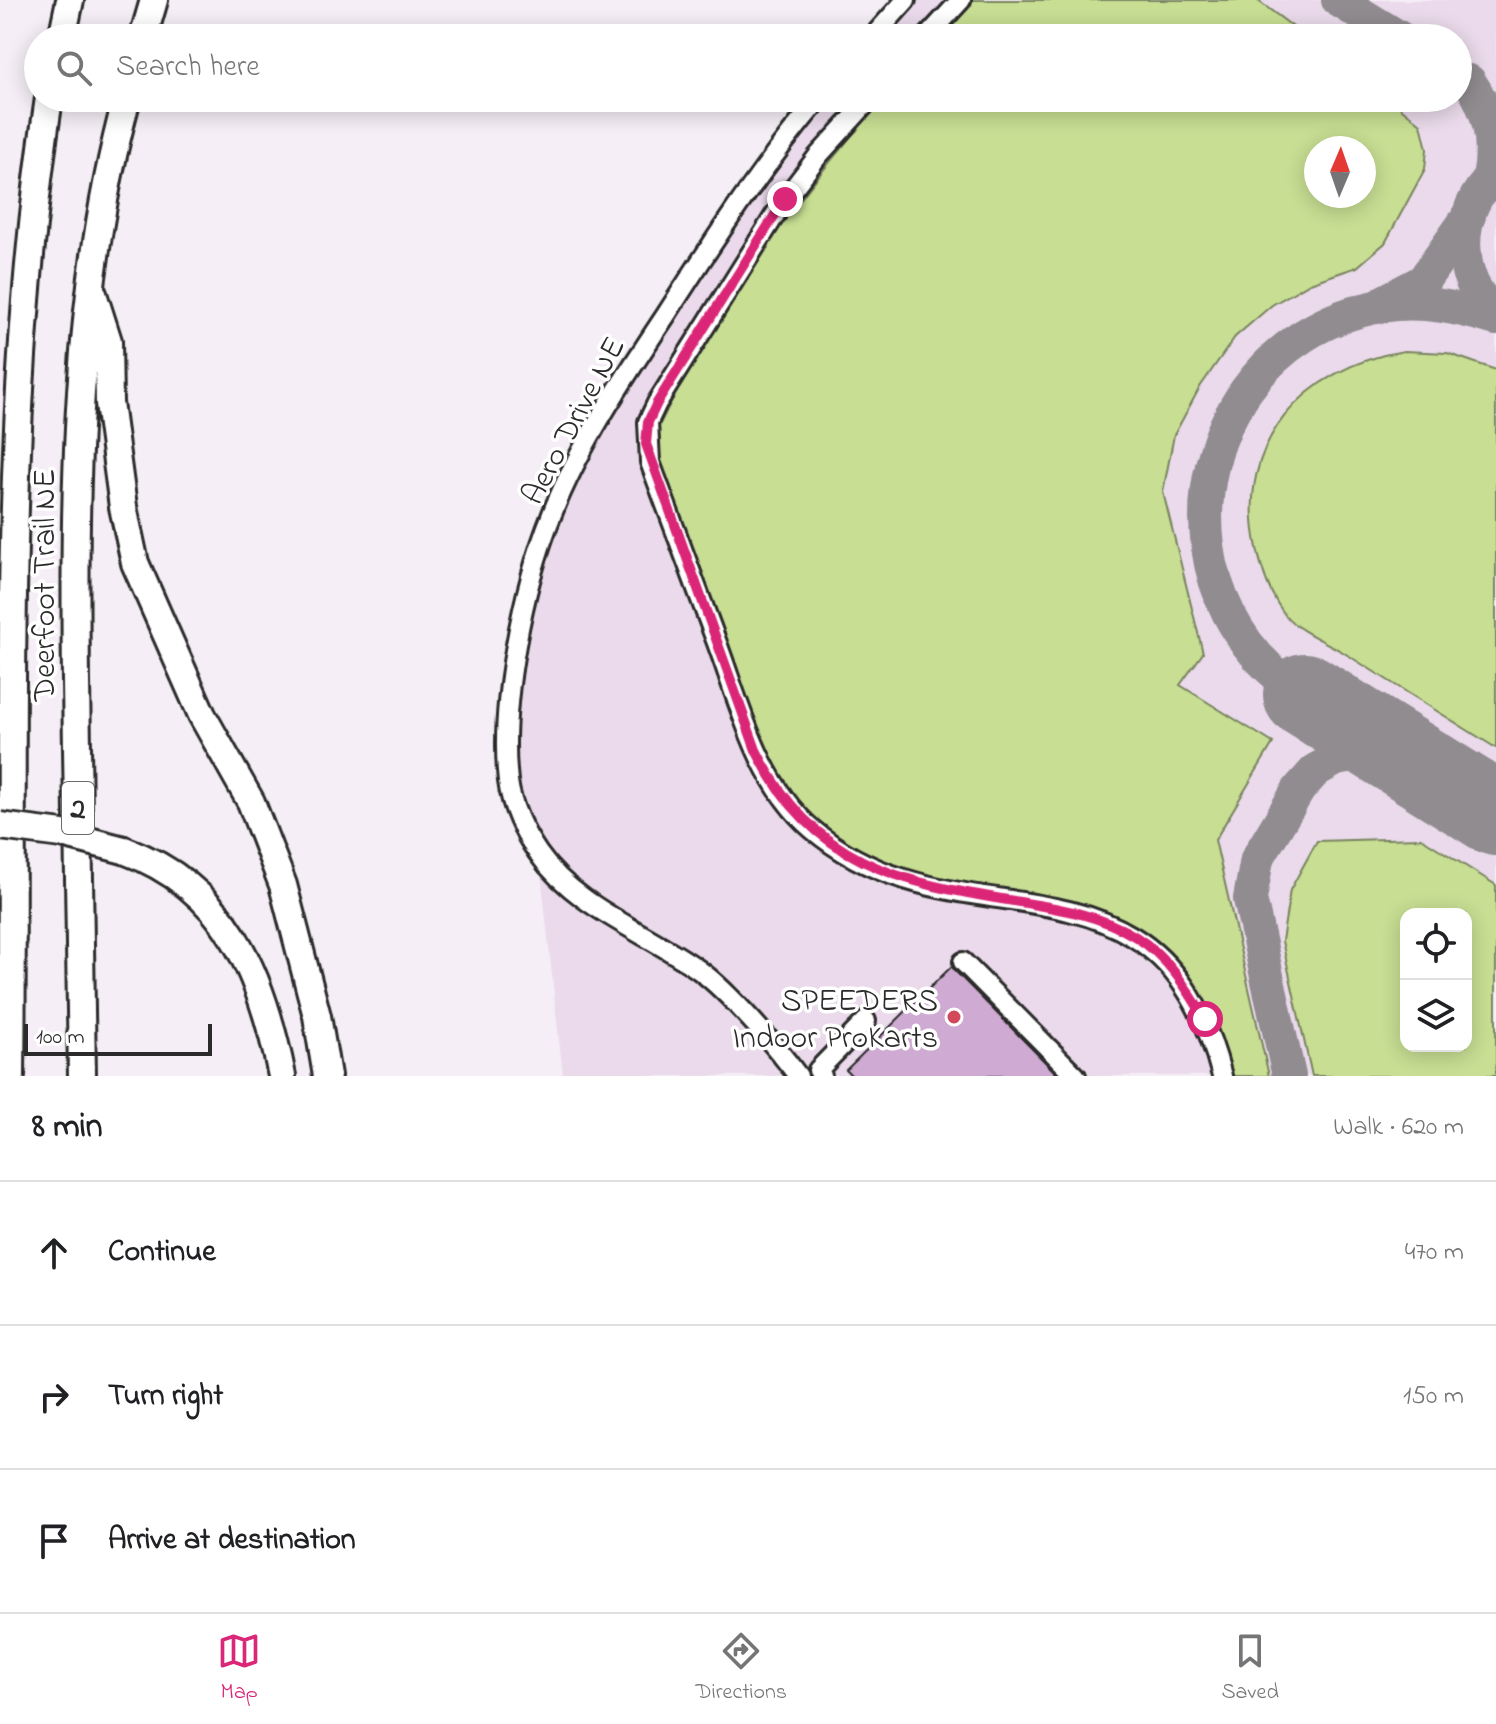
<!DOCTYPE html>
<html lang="en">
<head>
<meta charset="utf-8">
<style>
	body { margin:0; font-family:"Indie Flower",sans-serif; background:#f6f6f6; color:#202124 }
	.controls { position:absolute; right:24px; bottom:24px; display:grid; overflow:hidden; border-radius:16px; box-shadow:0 4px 20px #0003 }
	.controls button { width:72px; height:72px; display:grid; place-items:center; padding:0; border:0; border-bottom:2px solid #e0e0e0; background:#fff; color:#202124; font:40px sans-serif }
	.compass { position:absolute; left:1304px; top:136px; width:72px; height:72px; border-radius:50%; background:#fff; box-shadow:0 4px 20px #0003; rotate:2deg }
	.scale { position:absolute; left:24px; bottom:20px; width:188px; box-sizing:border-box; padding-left:8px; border:4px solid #2b2b2b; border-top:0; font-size:22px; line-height:28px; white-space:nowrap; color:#2b2b2b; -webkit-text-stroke:6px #fff; paint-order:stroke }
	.stop { position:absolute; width:24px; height:24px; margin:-18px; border:6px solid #db2777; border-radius:50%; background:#fff }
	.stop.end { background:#db2777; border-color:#fff; box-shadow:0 2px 8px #0008 }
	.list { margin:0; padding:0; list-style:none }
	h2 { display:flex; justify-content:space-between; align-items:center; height:104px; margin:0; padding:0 32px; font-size:34px }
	h2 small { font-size:26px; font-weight:400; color:#757577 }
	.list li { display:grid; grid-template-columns:52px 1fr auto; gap:24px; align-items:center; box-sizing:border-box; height:144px; padding:0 32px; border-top:2px solid #e0e0e0 }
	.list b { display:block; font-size:30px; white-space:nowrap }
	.list em { font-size:26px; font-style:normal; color:#757577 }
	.icon { flex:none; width:44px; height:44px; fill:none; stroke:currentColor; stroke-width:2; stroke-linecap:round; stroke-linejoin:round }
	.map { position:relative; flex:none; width:1496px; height:1076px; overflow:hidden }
	.search { position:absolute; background:#fff; box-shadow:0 4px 20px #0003; left:24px; right:24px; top:24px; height:88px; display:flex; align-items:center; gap:20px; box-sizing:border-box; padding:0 28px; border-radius:44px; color:#757577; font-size:30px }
	.sheet { height:536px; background:#fff }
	nav { display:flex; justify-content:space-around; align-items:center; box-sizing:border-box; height:112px; border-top:2px solid #e0e0e0; background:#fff; font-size:22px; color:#757577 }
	nav a { display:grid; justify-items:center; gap:4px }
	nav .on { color:#db2777 }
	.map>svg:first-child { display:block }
	.built { fill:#eadaeb; fill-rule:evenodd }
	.green { fill:#c7de93; stroke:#79845f; stroke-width:2; fill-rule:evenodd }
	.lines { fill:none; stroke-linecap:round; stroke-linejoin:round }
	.taxiway { stroke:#908c90; stroke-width:34 }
	.runway { stroke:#908c90; stroke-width:84 }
	.building { fill:#cfaad2; stroke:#2b2b2b; stroke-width:2 }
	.minor-casing { stroke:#2b2b2b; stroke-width:24 }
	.highway-casing { stroke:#2b2b2b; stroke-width:32 }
	.minor { stroke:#fff; stroke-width:18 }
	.highway { stroke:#fff; stroke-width:26 }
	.highway-bridge-casing { stroke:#2b2b2b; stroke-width:32; stroke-linecap:butt }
	.highway-bridge { stroke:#fff; stroke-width:26 }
	.route { stroke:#db2777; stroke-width:10 }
	.poi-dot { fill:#d1495b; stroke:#fff; stroke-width:3 }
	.labels { text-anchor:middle; stroke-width:7; stroke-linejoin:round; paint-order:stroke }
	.shield { fill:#fff; stroke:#6b6b6b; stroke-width:2 }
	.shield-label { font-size:30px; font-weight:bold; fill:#2b2b2b }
	.street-label { font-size:32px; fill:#2b2b2b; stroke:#fff }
	.poi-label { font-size:32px; fill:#2b2b2b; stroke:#fff; text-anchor:end }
</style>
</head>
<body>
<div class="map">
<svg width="1496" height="1076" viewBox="0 0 1496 1076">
	<rect width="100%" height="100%" fill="#f5eef6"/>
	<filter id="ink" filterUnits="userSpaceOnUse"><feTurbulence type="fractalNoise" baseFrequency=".0125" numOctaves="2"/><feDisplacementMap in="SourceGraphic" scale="16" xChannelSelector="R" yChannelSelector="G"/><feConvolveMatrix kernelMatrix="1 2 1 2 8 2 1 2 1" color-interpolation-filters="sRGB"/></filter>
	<g filter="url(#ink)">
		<!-- built -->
		<path class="built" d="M 900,0 L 1496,0 L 1496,1076 L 563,1076 L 539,855 L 520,822 L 506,740 L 551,517 L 680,292 L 822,98 L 1458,98 L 1458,38 L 869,38 ZM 1316,148 L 1364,148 L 1364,196 L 1316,196 ZM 1406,914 L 1466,914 L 1466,1046 L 1406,1046 Z"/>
		<!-- green -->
		<path class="green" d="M 973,0 L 1257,0 L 1308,38 L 939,38 Z
			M 885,98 L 1388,98 L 1421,124 L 1427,149 L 1425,169 L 1385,243 L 1357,267 L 1310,283 L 1272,305 L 1235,337 L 1200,387 L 1174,435 L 1163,492 L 1203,653 L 1180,685 L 1273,743 L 1215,840 L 1269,1076 L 1230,1076 C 1224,1052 1219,1029 1208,1007 C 1154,894 1037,905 934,880 C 894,871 847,849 814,823 C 763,782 740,689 719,629 C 698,572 678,514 657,457 L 657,430 C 716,309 795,197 885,98 ZM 1316,148 L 1364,148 L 1364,196 L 1316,196 Z
			M 1404,351 L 1447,353 L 1496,370 L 1496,748 C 1444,716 1393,683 1341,651 C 1324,641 1297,630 1285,615 C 1270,595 1262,572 1257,548 C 1234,443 1304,367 1404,351 Z
			M 1421,838 L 1496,885 L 1496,1076 L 1312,1076 L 1282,941 L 1290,890 L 1317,841 ZM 1466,914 L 1466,1046 L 1406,1046 L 1406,914 Z"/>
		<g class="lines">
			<!-- taxiway -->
			<path class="taxiway" d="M 1338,0 L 1400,38
				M 1469,81 C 1490,111 1496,142 1489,179
				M 1496,174 C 1454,208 1453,280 1496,313
				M 1385,301 L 1423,281 L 1469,216
				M 1305,695 C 1293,686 1281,679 1270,669 C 1236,638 1214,592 1208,547 C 1193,433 1266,325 1382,306 C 1421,299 1460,308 1496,319
				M 1289,1076 L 1250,899 L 1257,859 L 1299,789 L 1316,770 L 1336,759 L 1363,754 L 1422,768"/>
			<!-- runway -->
			<path class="runway" d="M 1305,695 L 1496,814"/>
		</g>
		<!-- building -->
		<path class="building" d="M 952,966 L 954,970 L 1059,1076 L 852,1076 L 846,1070 Z"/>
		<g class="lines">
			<defs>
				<path id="minor" d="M 872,38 L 906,0
					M 926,38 L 961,0
					M 871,98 L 818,156 L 785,199 L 657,403 L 648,422 L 650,462 C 672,522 695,583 717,643 C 741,708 758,782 812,829 C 959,955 1158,827 1222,1076
					M 963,962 L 1076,1076
					M 798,1076 C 776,1046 728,991 699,970 C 647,932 576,908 538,853 C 524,833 511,806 508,781 C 499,705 523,586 552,514 C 580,444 624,378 666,315 C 714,240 762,166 820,98
					M 822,1076 L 818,1070 L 866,1021"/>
				<path id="highway" d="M 62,38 L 70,0
					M 143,38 L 154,0
					M 93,294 L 108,341 L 109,403 L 123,507 L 135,563 L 202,715 L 251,802 L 283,885 L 317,1016 L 327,1076
					M 124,850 C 228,888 262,975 282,1076
					M 11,1076 C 15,750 0,420 49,98
					M 82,1076 C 80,945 78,813 76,682 C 74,486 75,289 127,98"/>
			</defs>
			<!-- minor casing -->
			<use href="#minor" class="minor-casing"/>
			<!-- highway casing -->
			<use href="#highway" class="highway-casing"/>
			<!-- minor -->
			<use href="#minor" class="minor"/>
			<!-- highway -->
			<use href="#highway" class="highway"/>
			<defs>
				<path id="highway-bridge" d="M 0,826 L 62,834 L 124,850"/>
			</defs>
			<!-- highway-bridge casing -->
			<use href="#highway-bridge" class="highway-bridge-casing"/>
			<!-- highway-bridge -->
			<use href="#highway-bridge" class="highway-bridge"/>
		</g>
	</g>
	<g class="lines" filter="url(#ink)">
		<!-- route -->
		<path class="route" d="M 785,199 L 657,403 L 648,422 L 646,444 L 756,750 C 812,863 899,883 1014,901 C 1057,908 1099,914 1136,937 C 1167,956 1187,988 1205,1019"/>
	</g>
	<!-- markers -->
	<circle class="poi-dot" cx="954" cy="1017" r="8"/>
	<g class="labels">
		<!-- shield labels -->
		<rect class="shield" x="62" y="782" width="32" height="52" rx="6"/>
		<g class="shield-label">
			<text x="78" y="818">2</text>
		</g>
		<!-- street labels -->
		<g class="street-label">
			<text transform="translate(572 420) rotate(-62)" y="11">Aero Drive NE</text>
			<text transform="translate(43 585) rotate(-90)" y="11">Deerfoot Trail NE</text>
		</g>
		<!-- poi labels -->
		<g class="poi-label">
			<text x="938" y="1010">SPEEDERS<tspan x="938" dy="37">Indoor ProKarts</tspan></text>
		</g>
	</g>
</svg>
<div class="controls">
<button><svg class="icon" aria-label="locate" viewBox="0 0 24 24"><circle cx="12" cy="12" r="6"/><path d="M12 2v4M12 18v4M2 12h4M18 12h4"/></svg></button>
<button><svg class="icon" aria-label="layers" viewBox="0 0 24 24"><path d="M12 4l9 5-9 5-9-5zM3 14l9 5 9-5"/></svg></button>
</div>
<svg class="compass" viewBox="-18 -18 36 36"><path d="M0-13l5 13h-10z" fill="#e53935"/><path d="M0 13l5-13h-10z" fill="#757577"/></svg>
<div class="scale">100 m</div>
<div class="stop" style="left:1205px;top:1019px"></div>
<div class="stop end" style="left:785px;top:199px"></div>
<div class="search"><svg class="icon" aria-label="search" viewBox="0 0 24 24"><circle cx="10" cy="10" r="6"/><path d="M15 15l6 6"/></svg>Search here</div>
</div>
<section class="sheet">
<h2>8 min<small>Walk · 620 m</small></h2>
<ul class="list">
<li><svg class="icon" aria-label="ahead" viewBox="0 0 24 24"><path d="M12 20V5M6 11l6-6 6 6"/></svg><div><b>Continue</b></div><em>470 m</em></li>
<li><svg class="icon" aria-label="right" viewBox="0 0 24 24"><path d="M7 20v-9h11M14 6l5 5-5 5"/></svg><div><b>Turn right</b></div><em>150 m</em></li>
<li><svg class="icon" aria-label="arrive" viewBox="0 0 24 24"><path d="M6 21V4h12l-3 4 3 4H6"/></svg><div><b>Arrive at destination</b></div></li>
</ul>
</section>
<nav>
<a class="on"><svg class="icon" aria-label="map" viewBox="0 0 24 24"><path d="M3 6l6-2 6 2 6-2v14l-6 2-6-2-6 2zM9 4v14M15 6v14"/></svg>Map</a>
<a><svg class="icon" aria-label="directions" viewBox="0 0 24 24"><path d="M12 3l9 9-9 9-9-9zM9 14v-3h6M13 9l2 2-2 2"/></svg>Directions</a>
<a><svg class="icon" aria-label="saved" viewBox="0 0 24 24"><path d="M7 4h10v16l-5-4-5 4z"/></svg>Saved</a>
</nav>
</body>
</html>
